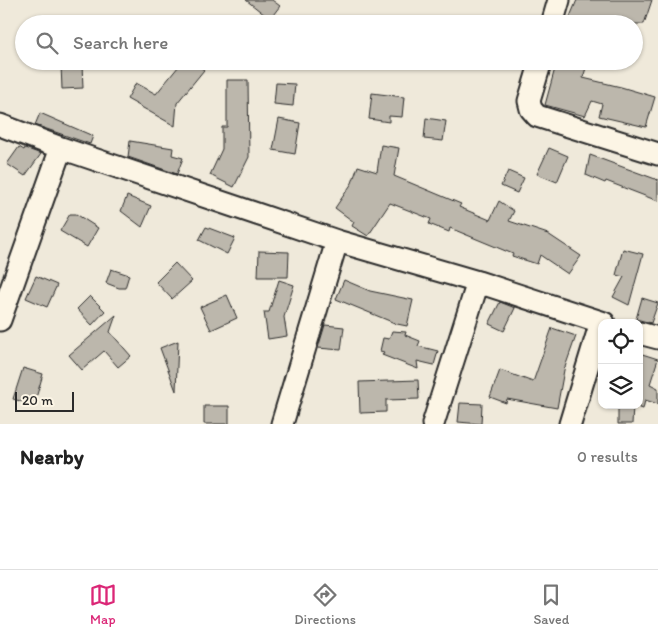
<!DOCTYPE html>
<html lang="en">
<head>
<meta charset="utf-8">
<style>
	body { margin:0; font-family:Itim,sans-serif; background:#f2f2f2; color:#222 }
	.controls { position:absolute; right:15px; bottom:15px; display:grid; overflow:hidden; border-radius:10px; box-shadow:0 1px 4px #0004 }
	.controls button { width:45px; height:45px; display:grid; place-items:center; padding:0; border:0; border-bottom:1px solid #e0e0e0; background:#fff; color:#222; font:25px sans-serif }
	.scale { position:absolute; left:15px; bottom:12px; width:59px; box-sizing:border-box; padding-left:5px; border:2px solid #2b2b2b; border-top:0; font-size:14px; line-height:18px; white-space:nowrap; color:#2b2b2b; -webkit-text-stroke:4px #fcf5e5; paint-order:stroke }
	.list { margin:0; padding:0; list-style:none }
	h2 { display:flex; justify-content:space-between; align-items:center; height:65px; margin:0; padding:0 20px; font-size:21px }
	h2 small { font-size:16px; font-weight:400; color:#767676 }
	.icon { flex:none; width:28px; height:28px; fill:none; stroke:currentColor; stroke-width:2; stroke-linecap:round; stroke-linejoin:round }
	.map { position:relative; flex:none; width:658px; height:424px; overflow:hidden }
	.search { position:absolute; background:#fff; box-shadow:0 1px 4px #0004; left:15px; right:15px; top:15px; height:55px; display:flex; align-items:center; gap:12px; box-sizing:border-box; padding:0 18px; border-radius:28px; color:#767676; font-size:19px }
	.sheet { height:145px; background:#fff }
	nav { display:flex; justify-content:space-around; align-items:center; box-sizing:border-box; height:70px; border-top:1px solid #e0e0e0; background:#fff; font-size:14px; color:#767676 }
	nav a { display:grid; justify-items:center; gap:2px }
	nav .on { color:#db2777 }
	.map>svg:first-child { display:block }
	.building { fill:#bcb7ac; stroke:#2b2b2b }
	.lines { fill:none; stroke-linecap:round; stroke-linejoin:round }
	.minor-casing { stroke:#2b2b2b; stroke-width:25 }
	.minor { stroke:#fcf5e5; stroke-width:21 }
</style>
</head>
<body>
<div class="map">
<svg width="658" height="424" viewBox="0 0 658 424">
	<rect width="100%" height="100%" fill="#efe9da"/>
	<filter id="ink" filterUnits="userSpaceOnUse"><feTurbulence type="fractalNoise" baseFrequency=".02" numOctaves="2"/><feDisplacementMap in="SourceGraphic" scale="10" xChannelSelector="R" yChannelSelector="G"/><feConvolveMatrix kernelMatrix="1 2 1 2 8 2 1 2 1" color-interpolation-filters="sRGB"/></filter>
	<g filter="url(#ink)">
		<!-- building -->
		<path class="building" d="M 246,0 L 272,0 L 280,6 L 270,19 Z
			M 577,0 L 652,0 L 644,24 L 579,24 L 569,19 Z
			M 183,61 L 193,61 L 204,70 L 177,103 L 175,126 L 127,99 L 136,83 L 156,94 Z
			M 557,61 L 588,61 L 583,78 L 621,87 L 655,97 L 646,127 L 599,116 L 602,104 L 592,101 L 585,116 L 545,105 Z
			M 82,64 L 83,88 L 62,89 L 61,65 Z
			M 227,80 L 248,80 L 249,157 L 234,187 L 210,175 L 222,149 L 222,127 L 227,127 Z
			M 276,83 L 295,84 L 293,106 L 274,104 Z
			M 372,93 L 404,97 L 402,117 L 389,116 L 389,122 L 369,119 Z
			M 40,113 L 93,136 L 90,144 L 35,125 Z
			M 426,118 L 446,121 L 443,141 L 424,139 Z
			M 279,119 L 300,123 L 295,154 L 273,150 Z
			M 130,141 L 173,148 L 172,155 L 183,158 L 177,174 L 128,157 Z
			M 381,145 L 399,148 L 394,176 L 461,204 L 459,207 L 490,220 L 499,201 L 514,211 L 509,221 L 548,234 L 581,256 L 568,274 L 540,255 L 537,264 L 512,256 L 513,254 L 450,228 L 449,232 L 429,224 L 431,219 L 390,203 L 368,236 L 352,226 L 354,222 L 335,208 L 352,183 L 358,166 L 377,172 Z
			M 19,147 L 24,150 L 25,148 L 41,154 L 25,176 L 7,164 Z
			M 549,148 L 568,156 L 557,182 L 537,174 Z
			M 590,155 L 658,180 L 658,201 L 606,181 L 605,183 L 586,175 Z
			M 508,171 L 524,178 L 517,193 L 501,186 Z
			M 127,196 L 151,206 L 142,227 L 121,211 Z
			M 70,214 L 76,214 L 98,228 L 87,247 L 60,231 Z
			M 206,227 L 235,238 L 227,254 L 199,240 Z
			M 623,249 L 643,254 L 629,305 L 613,297 L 624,277 L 616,275 Z
			M 259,251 L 289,252 L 288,277 L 258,277 Z
			M 175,263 L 192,281 L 172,299 L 156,282 Z
			M 111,269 L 129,275 L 125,288 L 119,288 L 106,283 Z
			M 36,276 L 57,285 L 47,307 L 26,298 Z
			M 279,280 L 294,285 L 284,317 L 287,336 L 268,339 L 264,312 L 269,312 Z
			M 344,280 L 370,291 L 413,300 L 407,326 L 397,324 L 336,299 Z
			M 227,295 L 237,318 L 211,330 L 200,307 Z
			M 90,296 L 105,311 L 92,325 L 77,309 Z
			M 642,298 L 658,303 L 651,323 L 636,319 Z
			M 500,302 L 515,308 L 504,331 L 489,324 Z
			M 116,315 L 110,332 L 131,356 L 118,367 L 104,351 L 82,370 L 69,355 Z
			M 325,325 L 344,327 L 341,350 L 318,348 Z
			M 552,328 L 576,336 L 564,370 L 557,408 L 507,399 L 506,403 L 490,397 L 500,370 L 533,382 Z
			M 392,331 L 406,332 L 405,335 L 420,341 L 418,346 L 438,351 L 434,365 L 417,361 L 418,369 L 382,355 L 384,352 L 380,351 L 383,338 L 389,339 Z
			M 178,341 L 176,391 L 160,348 Z
			M 639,353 L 658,359 L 650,384 L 658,388 L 658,404 L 645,400 L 643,409 L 639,408 Z
			M 23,368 L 43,374 L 34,405 L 13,399 Z
			M 418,380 L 419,399 L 386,400 L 386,412 L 360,413 L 359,382 Z
			M 460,403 L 482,404 L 481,424 L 458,422 Z
			M 618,405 L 633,406 L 632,424 L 618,424 Z
			M 204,406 L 229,406 L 229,424 L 204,424 Z"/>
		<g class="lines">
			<defs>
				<path id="minor" d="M 552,24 L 559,0
					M 541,61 L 529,101 L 531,109 L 537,116 L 658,154
					M 0,125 L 61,148 L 337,241 L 478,282 L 604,323
					M 0,320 L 61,148
					M 639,333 L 658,338
					M 282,424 L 337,241
					M 433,424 L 478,282
					M 570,424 L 601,322"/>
			</defs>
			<!-- minor casing -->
			<use href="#minor" class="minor-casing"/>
			<!-- minor -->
			<use href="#minor" class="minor"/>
		</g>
	</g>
</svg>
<div class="controls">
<button><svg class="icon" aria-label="locate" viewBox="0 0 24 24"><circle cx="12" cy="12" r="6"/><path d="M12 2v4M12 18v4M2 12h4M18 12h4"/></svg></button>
<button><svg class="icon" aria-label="layers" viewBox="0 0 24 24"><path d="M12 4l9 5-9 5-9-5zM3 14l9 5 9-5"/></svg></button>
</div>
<div class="scale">20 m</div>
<div class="search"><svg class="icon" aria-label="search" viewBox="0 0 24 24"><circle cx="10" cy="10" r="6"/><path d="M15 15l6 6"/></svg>Search here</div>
</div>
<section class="sheet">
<h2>Nearby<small>0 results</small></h2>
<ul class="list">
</ul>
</section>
<nav>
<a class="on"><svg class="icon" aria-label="map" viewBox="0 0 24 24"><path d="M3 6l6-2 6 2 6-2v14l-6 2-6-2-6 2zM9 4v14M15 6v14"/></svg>Map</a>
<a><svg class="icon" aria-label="directions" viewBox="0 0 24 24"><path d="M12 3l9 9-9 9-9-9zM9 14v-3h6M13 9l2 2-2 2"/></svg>Directions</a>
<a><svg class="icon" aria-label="saved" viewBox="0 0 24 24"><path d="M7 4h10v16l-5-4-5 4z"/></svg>Saved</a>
</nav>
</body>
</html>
